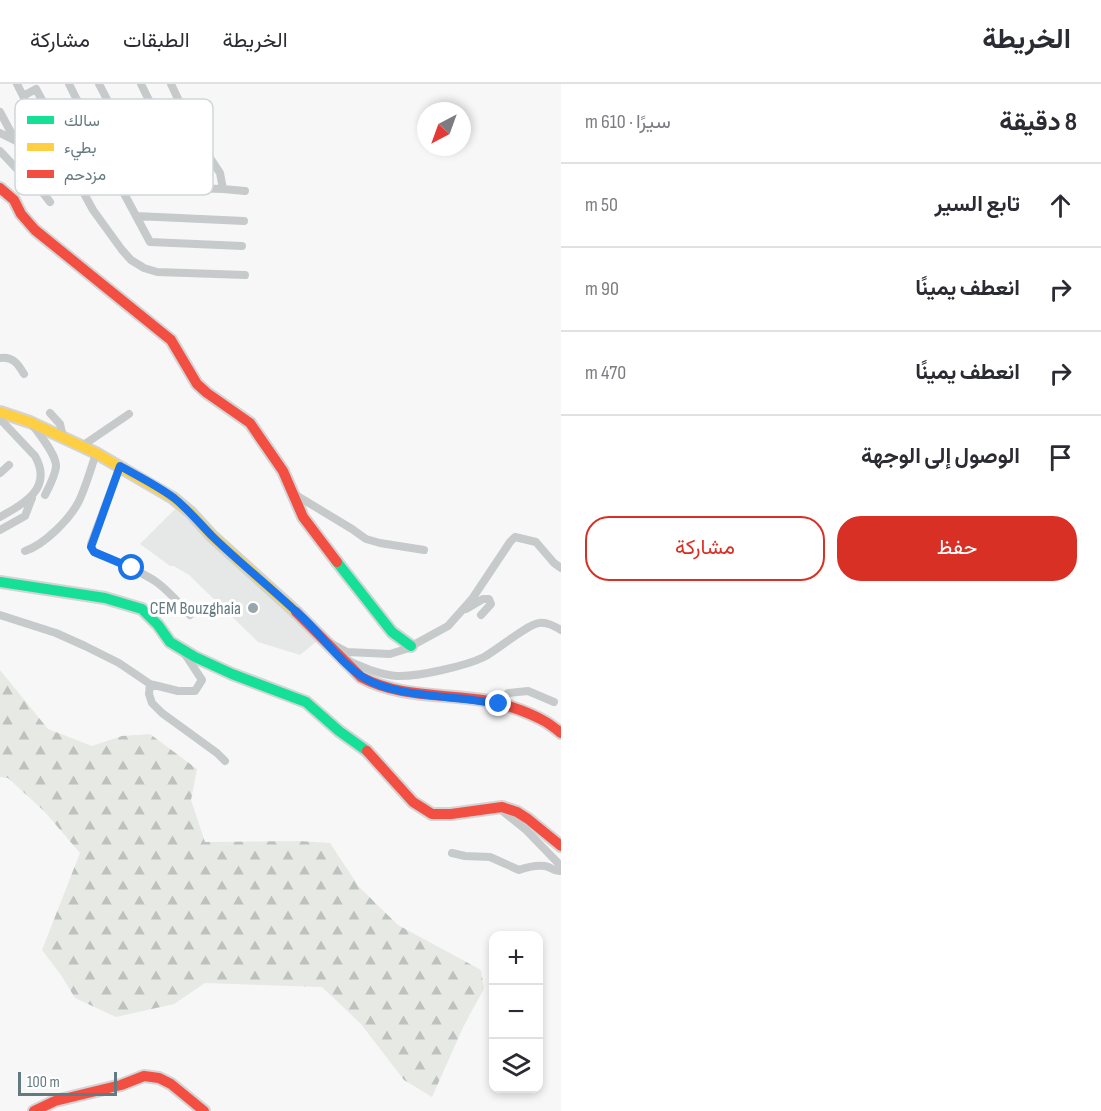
<!DOCTYPE html>
<html lang="ar">
<head>
<meta charset="utf-8">
<style>
	body { margin:0; font-family:"Sofia Sans Condensed",Vazirmatn,sans-serif; background:#f2f2f3; color:#2b2b33; direction:rtl }
	.controls { position:absolute; right:18px; bottom:18px; display:grid; overflow:hidden; border-radius:12px; box-shadow:0 3px 9px #0003 }
	.controls button { width:54px; height:54px; display:grid; place-items:center; padding:0; border:0; border-bottom:2px solid #e1e1e2; background:#fff; color:#2b2b33; font:30px sans-serif }
	.compass { position:absolute; left:417px; top:18px; width:54px; height:54px; border-radius:50%; background:#fff; box-shadow:0 3px 9px #0003; rotate:221deg }
	.scale { position:absolute; left:18px; bottom:15px; width:99px; box-sizing:border-box; padding-left:6px; border:3px solid #637a81; border-top:0; font-size:16px; line-height:21px; white-space:nowrap; color:#637a81; -webkit-text-stroke:4px #fff; paint-order:stroke }
	.stop { position:absolute; width:18px; height:18px; margin:-14px; border:4px solid #1a73e8; border-radius:50%; background:#fff }
	.stop.end { background:#1a73e8; border-color:#fff; box-shadow:0 2px 6px #0008 }
	.list { margin:0; padding:0; list-style:none }
	h2 { display:flex; justify-content:space-between; align-items:center; height:78px; margin:0; padding:0 24px; font-size:26px }
	h2 small { font-size:20px; font-weight:400; color:#7c7c81 }
	.list li { display:grid; grid-template-columns:39px 1fr auto; gap:18px; align-items:center; box-sizing:border-box; height:84px; padding:0 24px; border-top:2px solid #e1e1e2 }
	.list b { display:block; font-size:22px; white-space:nowrap }
	.list em { font-size:20px; font-style:normal; color:#7c7c81 }
	.actions { display:flex; gap:12px; padding:18px 24px }
	.actions a { flex:1; padding:14px 0; border:2px solid #d93025; border-radius:24px; text-align:center; font-size:21px; color:#d93025 }
	.actions .main { background:#d93025; color:#fff }
	.icon { flex:none; width:33px; height:33px; fill:none; stroke:currentColor; stroke-width:2; stroke-linecap:round; stroke-linejoin:round }
	.map { position:relative; flex:none; width:561px; height:1027px; overflow:hidden; direction:ltr }
	header { display:flex; align-items:center; gap:36px; box-sizing:border-box; height:84px; padding:0 30px; background:#fff; border-bottom:2px solid #e1e1e2 }
	header strong { font-size:28px }
	nav { display:flex; gap:33px; margin-inline-start:auto; font-size:21px }
	main { display:flex }
	aside { flex:1; background:#fff }
	.map>svg:first-child { display:block }
	.built { fill:#e6e8e7 }
	.forest { fill:url(#forest-firs) }
	.lines { fill:none; stroke-linecap:round; stroke-linejoin:round }
	.fast-casing { stroke:#d3d4d5; stroke-width:14 }
	.slow-casing { stroke:#d3d4d5; stroke-width:14 }
	.jam-casing { stroke:#d3d4d5; stroke-width:14 }
	.street { stroke:#c7cacb; stroke-width:8 }
	.fast { stroke:#16e098; stroke-width:10 }
	.slow { stroke:#ffcf43; stroke-width:10 }
	.jam { stroke:#f24e42; stroke-width:10 }
	.route { stroke:#1a73e8; stroke-width:8 }
	.poi-dot { fill:#97a6aa; stroke:#fff; stroke-width:2 }
	.labels { text-anchor:middle; stroke-width:6; stroke-linejoin:round; paint-order:stroke }
	.poi-label { font-size:18px; fill:#637a81; stroke:#fff; text-anchor:end }
	.key { fill:#fff; stroke:#d0d7d9; stroke-width:1.5 }
	.key-label { font-size:16px; fill:#637a81 }
</style>
</head>
<body>
<header>
<strong>الخريطة</strong>
<nav><a>الخريطة</a><a>الطبقات</a><a>مشاركة</a></nav>
</header>
<main>
<aside>
<h2>8 دقيقة<small>سيرًا · 610 m</small></h2>
<ul class="list">
<li><svg class="icon" aria-label="ahead" viewBox="0 0 24 24"><path d="M12 20V5M6 11l6-6 6 6"/></svg><div><b>تابع السير</b></div><em>50 m</em></li>
<li><svg class="icon" aria-label="right" viewBox="0 0 24 24"><path d="M7 20v-9h11M14 6l5 5-5 5"/></svg><div><b>انعطف يمينًا</b></div><em>90 m</em></li>
<li><svg class="icon" aria-label="right" viewBox="0 0 24 24"><path d="M7 20v-9h11M14 6l5 5-5 5"/></svg><div><b>انعطف يمينًا</b></div><em>470 m</em></li>
<li><svg class="icon" aria-label="arrive" viewBox="0 0 24 24"><path d="M6 21V4h12l-3 4 3 4H6"/></svg><div><b>الوصول إلى الوجهة</b></div></li>
</ul>
<div class="actions"><a class="main">حفظ</a><a>مشاركة</a></div>
</aside>
<div class="map">
<svg width="561" height="1027" viewBox="0 0 561 1027">
	<defs>
		<pattern id="forest-firs" width="22" height="20" patternUnits="userSpaceOnUse" patternTransform="scale(1.5)"><rect width="22" height="20" fill="#e6e9e4"/><path d="M5 1l3.5 6h-7zM16 11l3.5 6h-7z" fill="#bec2be"/></pattern>
	</defs>
	<rect width="100%" height="100%" fill="#f7f7f7"/>
	<!-- built -->
	<path class="built" d="M 175,425 L 251,492 L 317,557 L 300,571 L 258,558 L 189,491 L 174,482 L 170,482 L 140,460 Z"/>
	<!-- forest -->
	<path class="forest" d="M 0,586 L 48,645 L 92,662 L 122,652 L 150,650 L 197,685 L 191,716 L 205,758 L 299,757 L 330,759 L 359,803 L 398,841 L 481,886 L 484,905 L 465,939 L 432,1013 L 404,996 L 361,940 L 322,903 L 205,899 L 174,920 L 116,933 L 75,914 L 61,891 L 42,866 L 80,769 L 44,727 L 8,694 L 0,693 Z"/>
	<g class="lines">
		<defs>
			<path id="fast" d="M 337,478 L 392,548 L 411,562
				M 0,498 L 105,514 L 142,525 L 158,541 L 170,558 L 195,573 L 232,590 L 306,618 L 339,647 L 367,667"/>
			<path id="slow" d="M 0,328 L 30,338 L 96,369 L 173,414 L 191,429 L 212,452 L 296,528"/>
			<path id="jam" d="M 0,104 L 14,116 L 21,130 L 35,146 L 171,256 L 197,300 L 207,309 L 250,339 L 283,387 L 303,433 L 337,478
				M 296,528 L 361,593 C 396,612 436,610 475,615 C 497,617 527,627 546,638 C 551,641 556,645 561,649
				M 367,667 L 413,718 L 432,730 L 451,730 L 502,723 L 517,728 L 528,735 L 561,762
				M 34,1027 L 55,1017 L 121,1001 L 144,992 L 159,994 L 171,1000 L 204,1027"/>
		</defs>
		<!-- fast casing -->
		<use href="#fast" class="fast-casing"/>
		<!-- slow casing -->
		<use href="#slow" class="slow-casing"/>
		<!-- jam casing -->
		<use href="#jam" class="jam-casing"/>
		<!-- street -->
		<path class="street" d="M 17,0 L 51,67
			M 69,0 L 118,98
			M 99,0 L 152,102
			M 141,0 L 170,59 L 203,63
			M 171,0 L 196,53 L 220,89 L 223,105 L 120,102 L 150,158 L 242,162
			M 23,12 L 36,5 L 42,16
			M 0,28 L 15,56
			M 64,36 L 60,27 L 78,17
			M 0,49 L 22,60 L 63,71
			M 0,67 L 16,84 L 33,96 L 50,118
			M 117,97 L 63,71 L 93,126 L 122,166 L 131,176 L 144,184 L 157,188 L 245,191
			M 223,105 L 245,107
			M 136,132 L 244,137
			M 0,274 C 13,272 18,280 24,290
			M 50,329 L 60,340 L 63,353
			M 0,335 L 35,372 C 53,404 25,419 0,433
			M 32,340 C 39,350 57,371 56,383 C 55,392 49,403 45,411
			M 82,362 L 129,330
			M 120,382 L 91,460 L 91,463 L 94,468 C 115,477 136,485 155,497 C 168,506 179,519 190,531
			M 0,389 L 9,381
			M 294,410 L 352,445 L 366,455 L 380,459 L 424,466
			M 0,446 L 25,432 L 32,414
			M 25,467 C 44,461 70,435 79,417 C 86,402 91,385 96,369
			M 466,525 L 483,515 L 489,515 L 491,520 L 481,531
			M 0,531 L 56,549 L 85,562 L 119,579 L 150,600 L 178,607 L 195,607 L 202,596 L 183,567
			M 332,560 L 347,568 L 390,570 L 406,565 L 448,542 L 472,515 L 510,458 L 515,453 L 536,458 L 554,479 L 561,484
			M 344,575 C 361,582 379,591 397,592 C 417,593 466,582 484,573 C 497,566 528,540 539,539 C 547,538 554,542 561,546
			M 150,600 L 149,610 L 152,619 L 162,629 L 217,669 L 225,677
			M 499,620 L 508,609 L 528,607 L 554,618
			M 452,769 L 465,772 L 490,773 L 519,786 C 527,783 537,781 545,782 C 551,783 553,787 559,787 L 559,780 L 526,746 L 500,725"/>
		<!-- fast -->
		<use href="#fast" class="fast"/>
		<!-- slow -->
		<use href="#slow" class="slow"/>
		<!-- jam -->
		<use href="#jam" class="jam"/>
	</g>
	<g class="lines">
		<!-- route -->
		<path class="route" d="M 132,484 L 94,468 L 91,463 L 120,382 C 138,392 158,402 174,414 C 189,426 200,440 213,453 C 242,481 275,507 304,535 C 325,555 347,588 374,599 C 410,614 460,612 499,620"/>
	</g>
	<!-- markers -->
	<circle class="poi-dot" cx="253" cy="524" r="6"/>
	<g class="labels">
		<!-- poi labels -->
		<g class="poi-label">
			<text x="241" y="530">CEM Bouzghaia</text>
		</g>
	</g>
	<!-- legend -->
	<rect x="15" y="15" width="198" height="96" rx="9" class="key"/>
	<rect x="27" y="32" width="27" height="8" fill="#16e098"/>
	<rect x="27" y="59" width="27" height="8" fill="#ffcf43"/>
	<rect x="27" y="86" width="27" height="8" fill="#f24e42"/>
	<g class="key-label">
		<text x="64" y="42">سالك</text>
		<text x="64" y="69">بطيء</text>
		<text x="64" y="96">مزدحم</text>
	</g>
</svg>
<div class="controls">
<button>+</button>
<button>−</button>
<button><svg class="icon" aria-label="layers" viewBox="0 0 24 24"><path d="M12 4l9 5-9 5-9-5zM3 14l9 5 9-5"/></svg></button>
</div>
<svg class="compass" viewBox="-18 -18 36 36"><path d="M0-13l5 13h-10z" fill="#e53935"/><path d="M0 13l5-13h-10z" fill="#7c7c81"/></svg>
<div class="scale">100 m</div>
<div class="stop" style="left:132px;top:484px"></div>
<div class="stop end" style="left:499px;top:620px"></div>
</div>
</main>
</body>
</html>
